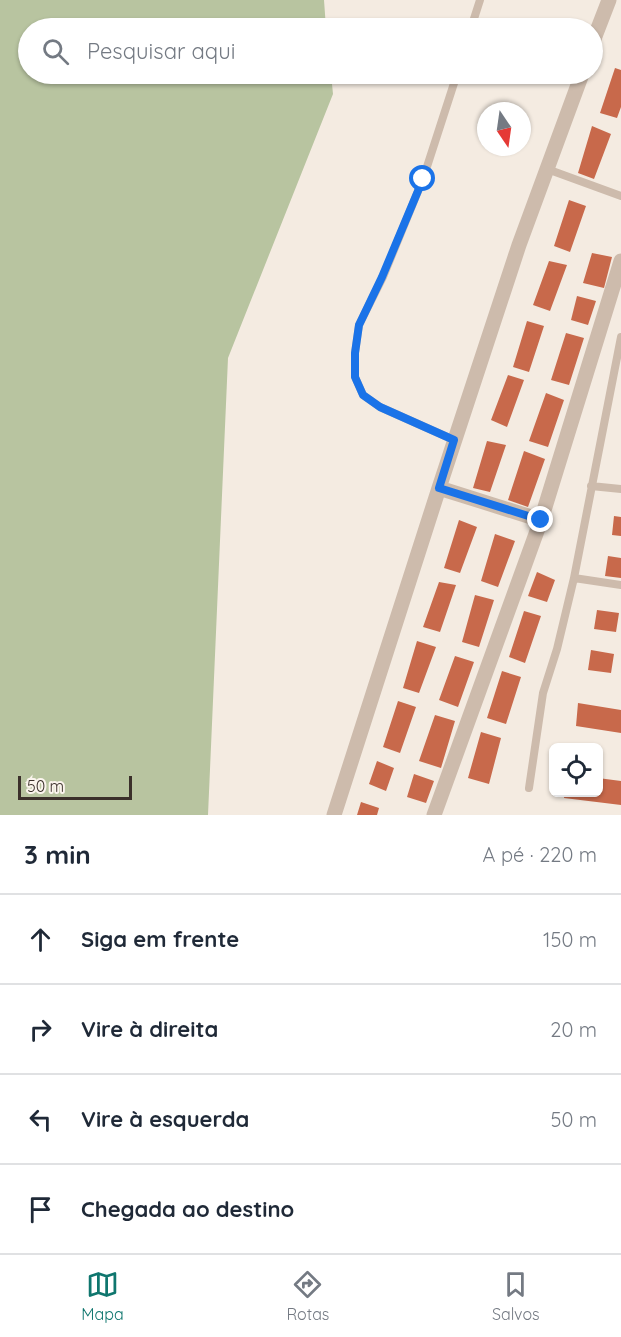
<!DOCTYPE html>
<html lang="pt">
<head>
<meta charset="utf-8">
<style>
	body { margin:0; font-family:Quicksand,sans-serif; background:#f2f2f3; color:#1f2937 }
	.controls { position:absolute; right:18px; bottom:18px; display:grid; overflow:hidden; border-radius:9px; box-shadow:0 2px 4px #0004 }
	.controls button { width:54px; height:54px; display:grid; place-items:center; padding:0; border:0; border-bottom:2px solid #e0e1e3; background:#fff; color:#1f2937; font:30px sans-serif }
	.compass { position:absolute; left:477px; top:102px; width:54px; height:54px; border-radius:50%; background:#fff; box-shadow:0 2px 4px #0004; rotate:167deg }
	.scale { position:absolute; left:18px; bottom:15px; width:114px; box-sizing:border-box; padding-left:6px; border:3px solid #3b302b; border-top:0; font-size:16px; line-height:21px; white-space:nowrap; color:#3b302b; -webkit-text-stroke:4px #fbf5ee; paint-order:stroke }
	.stop { position:absolute; width:18px; height:18px; margin:-14px; border:4px solid #1a73e8; border-radius:50%; background:#fff }
	.stop.end { background:#1a73e8; border-color:#fff; box-shadow:0 2px 6px #0008 }
	.list { margin:0; padding:0; list-style:none }
	h2 { display:flex; justify-content:space-between; align-items:center; height:78px; margin:0; padding:0 24px; font-size:26px }
	h2 small { font-size:20px; font-weight:400; color:#747a83 }
	.list li { display:grid; grid-template-columns:39px 1fr auto; gap:18px; align-items:center; box-sizing:border-box; height:90px; padding:0 24px; border-top:2px solid #e0e1e3 }
	.list b { display:block; font-size:22px; white-space:nowrap }
	.list em { font-size:20px; font-style:normal; color:#747a83 }
	.icon { flex:none; width:33px; height:33px; fill:none; stroke:currentColor; stroke-width:2; stroke-linecap:round; stroke-linejoin:round }
	.map { position:relative; flex:none; width:621px; height:815px; overflow:hidden }
	.search { position:absolute; background:#fff; box-shadow:0 2px 4px #0004; left:18px; right:18px; top:18px; height:66px; display:flex; align-items:center; gap:15px; box-sizing:border-box; padding:0 21px; border-radius:33px; color:#747a83; font-size:22px }
	.sheet { height:438px; background:#fff }
	nav { display:flex; justify-content:space-around; align-items:center; box-sizing:border-box; height:84px; border-top:2px solid #e0e1e3; background:#fff; font-size:16px; color:#747a83 }
	nav a { display:grid; justify-items:center; gap:3px }
	nav .on { color:#0f766e }
	.map>svg:first-child { display:block }
	.green { fill:#b8c4a0 }
	.building { fill:#c8694b }
	.lines { fill:none; stroke-linecap:round; stroke-linejoin:round }
	.lane { stroke:#cdbbac; stroke-width:8 }
	.street { stroke:#cdbbac; stroke-width:15 }
	.route { stroke:#1a73e8; stroke-width:8 }
</style>
</head>
<body>
<div class="map">
<svg width="621" height="815" viewBox="0 0 621 815">
	<rect width="100%" height="100%" fill="#f4ebe1"/>
	<!-- green -->
	<path class="green" d="M 0,0 L 324,0 L 326,28 L 28,28 L 28,74 L 331,74 L 333,94 L 228,358 L 208,815 L 0,815 Z"/>
	<!-- building -->
	<path class="building" d="M 615,68 L 621,70 L 621,107 L 617,118 L 600,113 Z
		M 592,126 L 611,134 L 594,179 L 578,173 Z
		M 569,200 L 586,206 L 570,252 L 554,246 Z
		M 592,253 L 612,257 L 604,288 L 583,283 Z
		M 549,261 L 567,265 L 550,311 L 533,305 Z
		M 577,296 L 596,301 L 588,325 L 571,320 Z
		M 527,321 L 544,326 L 529,372 L 513,367 Z
		M 566,333 L 584,338 L 569,385 L 551,380 Z
		M 508,375 L 524,380 L 507,427 L 491,420 Z
		M 546,393 L 564,400 L 548,447 L 529,441 Z
		M 487,441 L 506,445 L 490,492 L 473,488 Z
		M 524,451 L 545,459 L 528,507 L 508,500 Z
		M 614,516 L 621,517 L 621,536 L 612,535 Z
		M 459,520 L 477,527 L 460,573 L 444,568 Z
		M 495,534 L 515,541 L 498,587 L 481,581 Z
		M 608,556 L 621,558 L 621,578 L 605,576 Z
		M 537,572 L 555,580 L 547,602 L 528,596 Z
		M 439,582 L 456,585 L 440,632 L 423,627 Z
		M 475,595 L 494,600 L 479,647 L 462,642 Z
		M 597,610 L 619,613 L 616,632 L 594,629 Z
		M 524,611 L 541,616 L 525,663 L 509,657 Z
		M 417,641 L 436,647 L 419,693 L 403,688 Z
		M 591,650 L 614,654 L 611,673 L 588,670 Z
		M 455,656 L 474,662 L 458,707 L 439,700 Z
		M 502,671 L 521,677 L 506,724 L 487,718 Z
		M 398,701 L 416,707 L 400,753 L 383,747 Z
		M 578,703 L 621,710 L 621,733 L 576,726 Z
		M 435,715 L 455,721 L 441,768 L 419,761 Z
		M 481,732 L 501,738 L 489,784 L 468,778 Z
		M 377,761 L 394,768 L 386,791 L 369,784 Z
		M 414,774 L 434,781 L 426,803 L 407,797 Z
		M 598,778 L 621,781 L 621,805 L 564,798 L 565,792 L 598,792 Z
		M 361,802 L 379,808 L 377,815 L 357,815 Z"/>
	<g class="lines">
		<!-- lane -->
		<path class="lane" d="M 471,28 L 480,0
			M 547,169 L 621,196
			M 454,440 L 380,407 L 363,395 L 355,377 L 355,353 L 359,325 L 383,277 L 423,179 L 457,74
			M 591,486 L 621,489
			M 574,578 L 621,585
			M 529,788 L 543,693 L 557,649 L 574,578 L 621,337"/>
		<!-- street -->
		<path class="street" d="M 592,44 L 609,0
			M 439,488 L 541,520
			M 334,815 L 439,488 L 519,245 L 582,74
			M 434,815 L 541,520 L 621,261"/>
	</g>
	<g class="lines">
		<!-- route -->
		<path class="route" d="M 423,179 L 382,277 L 359,325 L 355,353 L 355,377 L 363,395 L 380,407 L 454,440 L 439,488 L 541,520"/>
	</g>
</svg>
<div class="controls">
<button><svg class="icon" aria-label="locate" viewBox="0 0 24 24"><circle cx="12" cy="12" r="6"/><path d="M12 2v4M12 18v4M2 12h4M18 12h4"/></svg></button>
</div>
<svg class="compass" viewBox="-18 -18 36 36"><path d="M0-13l5 13h-10z" fill="#e53935"/><path d="M0 13l5-13h-10z" fill="#747a83"/></svg>
<div class="scale">50 m</div>
<div class="stop" style="left:423px;top:179px"></div>
<div class="stop end" style="left:541px;top:520px"></div>
<div class="search"><svg class="icon" aria-label="search" viewBox="0 0 24 24"><circle cx="10" cy="10" r="6"/><path d="M15 15l6 6"/></svg>Pesquisar aqui</div>
</div>
<section class="sheet">
<h2>3 min<small>A pé · 220 m</small></h2>
<ul class="list">
<li><svg class="icon" aria-label="ahead" viewBox="0 0 24 24"><path d="M12 20V5M6 11l6-6 6 6"/></svg><div><b>Siga em frente</b></div><em>150 m</em></li>
<li><svg class="icon" aria-label="right" viewBox="0 0 24 24"><path d="M7 20v-9h11M14 6l5 5-5 5"/></svg><div><b>Vire à direita</b></div><em>20 m</em></li>
<li><svg class="icon" aria-label="left" viewBox="0 0 24 24"><path d="M17 20v-9H6M10 6l-5 5 5 5"/></svg><div><b>Vire à esquerda</b></div><em>50 m</em></li>
<li><svg class="icon" aria-label="arrive" viewBox="0 0 24 24"><path d="M6 21V4h12l-3 4 3 4H6"/></svg><div><b>Chegada ao destino</b></div></li>
</ul>
</section>
<nav>
<a class="on"><svg class="icon" aria-label="map" viewBox="0 0 24 24"><path d="M3 6l6-2 6 2 6-2v14l-6 2-6-2-6 2zM9 4v14M15 6v14"/></svg>Mapa</a>
<a><svg class="icon" aria-label="directions" viewBox="0 0 24 24"><path d="M12 3l9 9-9 9-9-9zM9 14v-3h6M13 9l2 2-2 2"/></svg>Rotas</a>
<a><svg class="icon" aria-label="saved" viewBox="0 0 24 24"><path d="M7 4h10v16l-5-4-5 4z"/></svg>Salvos</a>
</nav>
</body>
</html>
